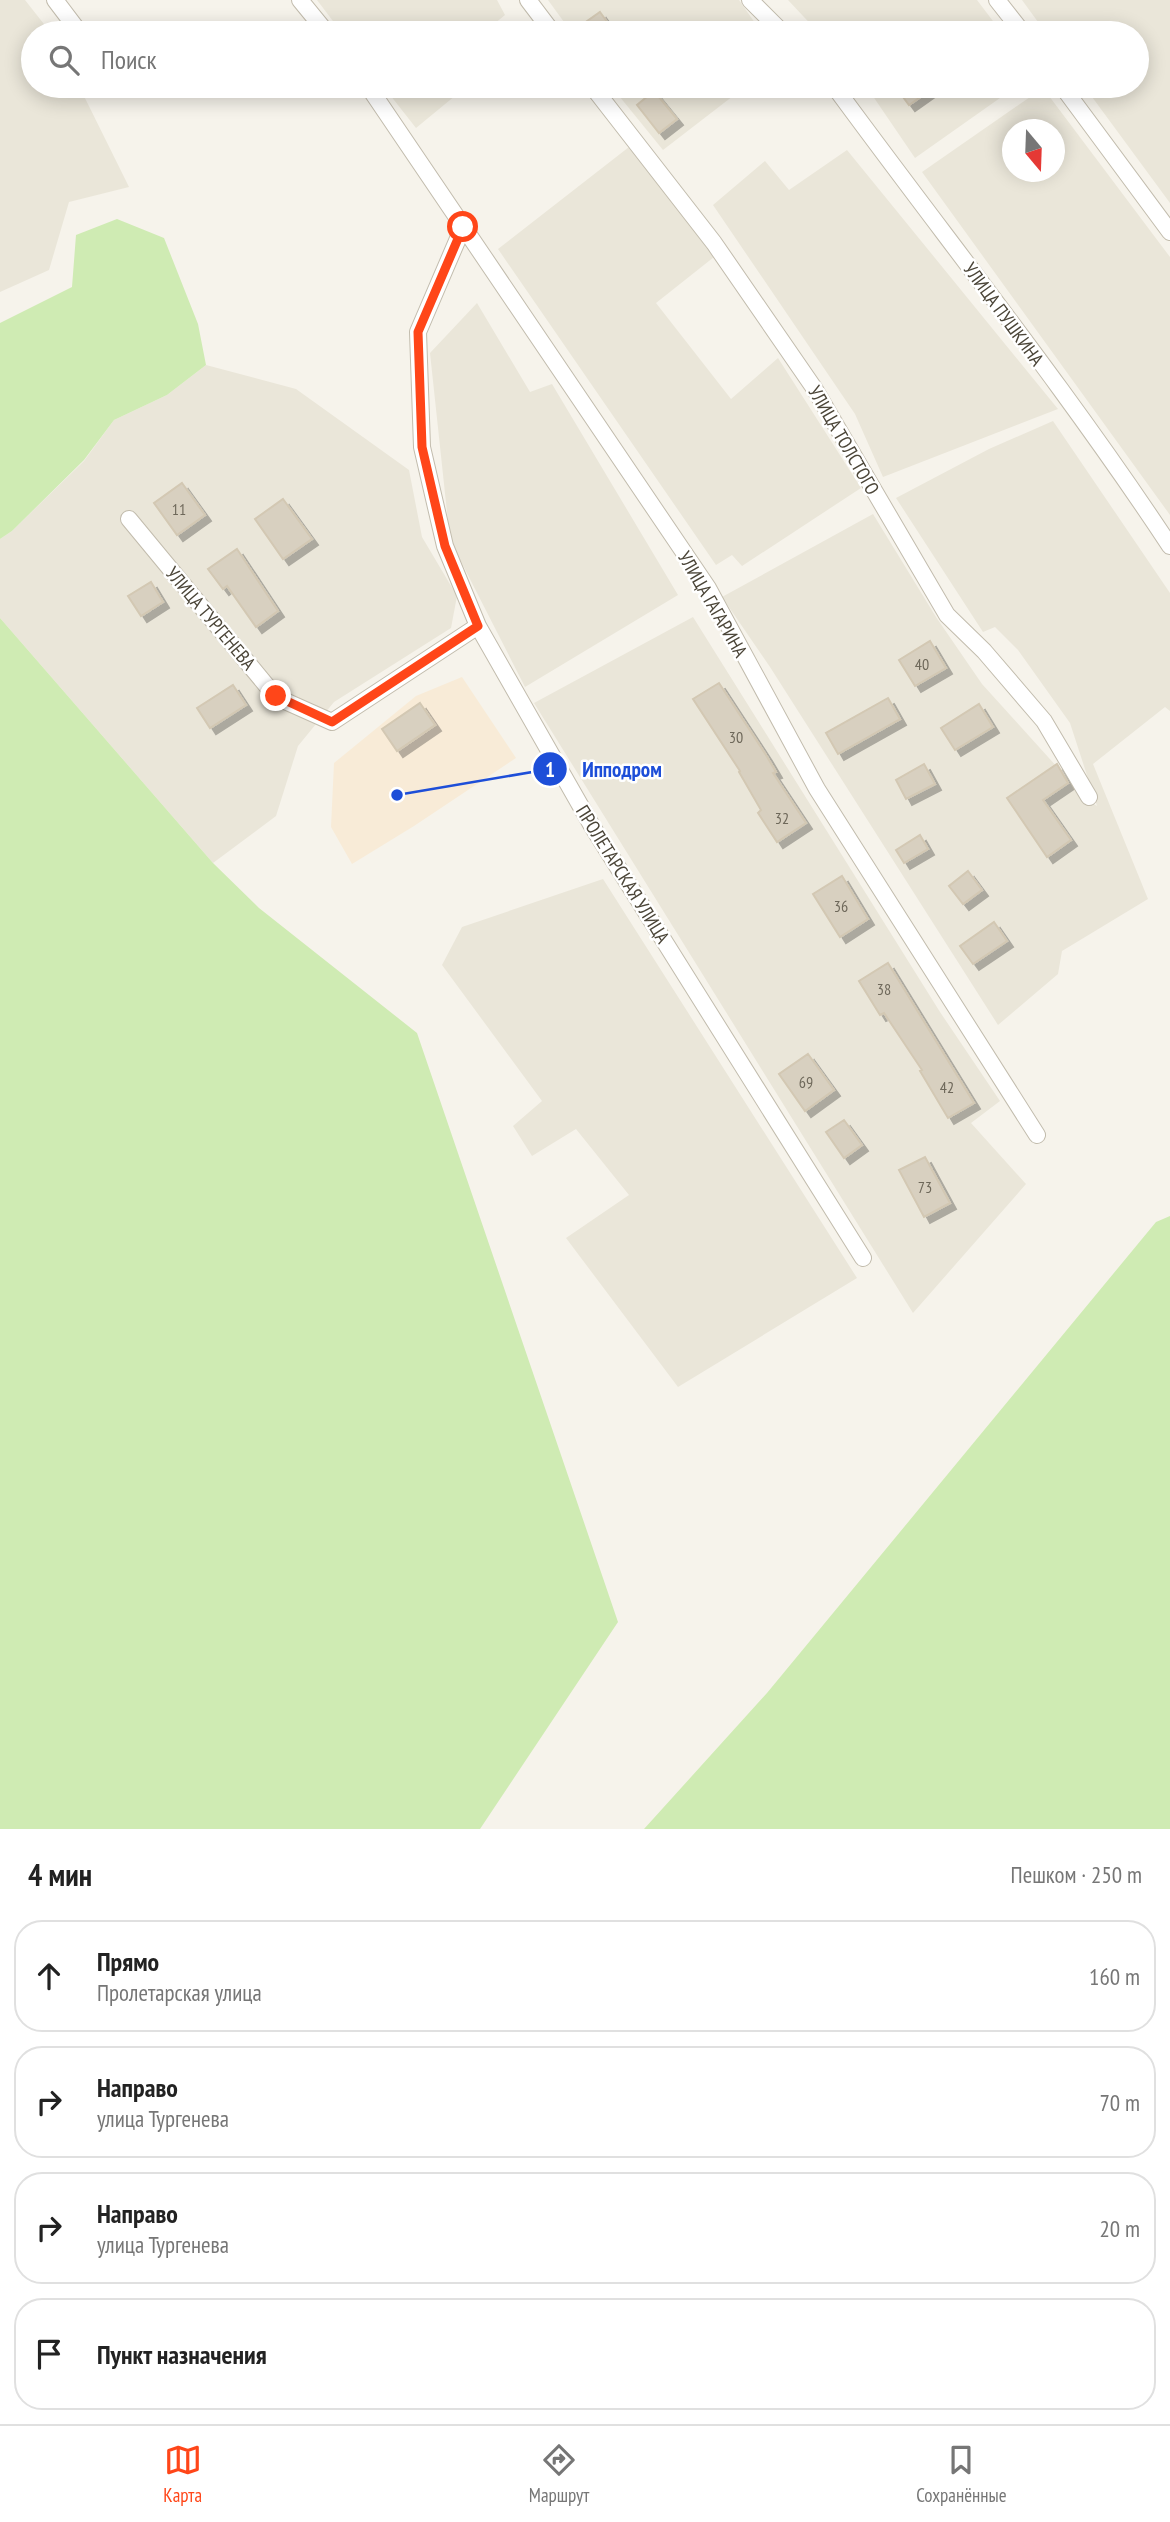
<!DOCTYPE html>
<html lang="ru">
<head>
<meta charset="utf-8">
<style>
	body { margin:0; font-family:"PT Sans Narrow",sans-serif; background:#f2f2f2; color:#222 }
	.compass { position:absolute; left:1002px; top:119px; width:63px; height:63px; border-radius:50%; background:#fff; box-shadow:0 4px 18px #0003; rotate:161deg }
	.stop { position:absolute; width:21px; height:21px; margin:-16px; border:5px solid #ff4619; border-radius:50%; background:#fff }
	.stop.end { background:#ff4619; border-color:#fff; box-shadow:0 2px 7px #0008 }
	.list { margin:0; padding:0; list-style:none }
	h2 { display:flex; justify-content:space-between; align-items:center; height:91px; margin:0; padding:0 28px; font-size:30px }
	h2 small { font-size:23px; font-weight:400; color:#767676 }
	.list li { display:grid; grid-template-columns:46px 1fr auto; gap:21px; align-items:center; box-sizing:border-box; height:112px; margin:0 14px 14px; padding:0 14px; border:2px solid #e0e0e0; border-radius:28px }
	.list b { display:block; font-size:26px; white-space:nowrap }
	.list p { margin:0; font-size:23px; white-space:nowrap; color:#767676 }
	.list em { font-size:23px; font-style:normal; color:#767676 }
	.icon { flex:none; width:38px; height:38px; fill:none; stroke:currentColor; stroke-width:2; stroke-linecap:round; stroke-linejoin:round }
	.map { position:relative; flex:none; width:1170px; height:1829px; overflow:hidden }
	.search { position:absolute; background:#fff; box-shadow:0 4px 18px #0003; left:21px; right:21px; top:21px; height:77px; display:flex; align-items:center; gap:18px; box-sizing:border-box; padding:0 24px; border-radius:38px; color:#767676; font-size:26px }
	.sheet { height:595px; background:#fff }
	nav { display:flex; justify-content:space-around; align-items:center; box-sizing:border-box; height:98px; border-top:2px solid #e0e0e0; background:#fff; font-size:19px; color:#767676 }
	nav a { display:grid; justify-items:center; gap:4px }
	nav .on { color:#ff4619 }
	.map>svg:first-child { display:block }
	.residential { fill:#eae6d9; fill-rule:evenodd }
	.commercial { fill:#f8ebd7 }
	.green { fill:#cfebb3 }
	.building { fill:#d8d0c0; stroke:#d3c8b3; stroke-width:2; filter:url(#shadow) }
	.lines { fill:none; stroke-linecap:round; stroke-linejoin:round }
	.street-casing { stroke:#c2bcad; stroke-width:18 }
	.street { stroke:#fff; stroke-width:16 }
	.route { stroke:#ff4619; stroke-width:9 }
	.labels { text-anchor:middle; stroke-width:5; stroke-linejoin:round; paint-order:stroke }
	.number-label { font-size:16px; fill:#6e685a }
	.street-label { font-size:19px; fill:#4b4538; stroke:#fff }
	.leader { fill:none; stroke:#1d4ed8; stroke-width:2.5 }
	.callout-dot { fill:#1d4ed8; stroke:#fff; stroke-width:2.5 }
	.mark-label { font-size:21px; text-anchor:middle; font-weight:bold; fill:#fff }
	.callout-label { font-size:21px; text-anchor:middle; font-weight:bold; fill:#1d4ed8; stroke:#fff; stroke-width:5; stroke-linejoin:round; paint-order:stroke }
</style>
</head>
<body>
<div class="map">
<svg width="1170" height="1829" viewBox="0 0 1170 1829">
	<defs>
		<filter id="shadow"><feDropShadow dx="6" dy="6" stdDeviation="0" flood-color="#0004"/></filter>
	</defs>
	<rect width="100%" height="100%" fill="#f6f3eb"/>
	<!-- residential -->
	<path class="residential" d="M 0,0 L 25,0 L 51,33 L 33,33 L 33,86 L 79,86 L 129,187 L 69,202 L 49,270 L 0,292 Z
		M 317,0 L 497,0 L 505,15 L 483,33 L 342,33 Z
		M 548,0 L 739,0 L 762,33 L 572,33 Z
		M 788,0 L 977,0 L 1002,33 L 819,33 Z
		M 1022,0 L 1170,0 L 1170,203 L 1084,86 L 1137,86 L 1137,33 L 1046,33 Z
		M 383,86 L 467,86 L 416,128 Z
		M 611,86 L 746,86 L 663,150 Z
		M 866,86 L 1017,86 L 915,158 Z
		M 1043,88 L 1170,257 L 1170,515 L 922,172 ZM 1012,130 L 1054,130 L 1054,172 L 1012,172 Z
		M 629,147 L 714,257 L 656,303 L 731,399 L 778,358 L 861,488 L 742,566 L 732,555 L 716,565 L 498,249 Z
		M 847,150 L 1058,409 L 883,477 L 855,414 L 713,205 L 765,161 L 789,190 Z
		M 477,303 L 530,392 L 552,384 L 678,595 L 525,687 L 450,540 L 430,353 Z
		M 206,365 L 296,389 L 409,470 L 422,537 L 457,596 L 451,628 L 334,702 L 298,746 L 276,816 L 213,863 L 0,618 L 0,539 L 12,531 L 84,461 L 114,420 L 167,395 Z
		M 1053,421 L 1170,593 L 1170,711 L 1165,707 L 1093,764 L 1148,899 L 1062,951 L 1058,974 L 998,1025 L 770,667 L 722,597 L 873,514 L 936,617 L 982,684 L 1086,799 L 1097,806 L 1070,723 L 1018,650 L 995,627 L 983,632 L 896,498 L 989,449 Z
		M 693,617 L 940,1012 L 1000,1101 L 971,1123 L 1026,1184 L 913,1313 L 534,703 Z
		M 603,879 L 857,1278 L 678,1387 L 566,1238 L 629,1195 L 576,1129 L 532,1156 L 513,1126 L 542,1101 L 442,965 L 462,927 Z"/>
	<!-- commercial -->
	<path class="commercial" d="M 462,677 L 516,758 L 414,826 L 352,864 L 331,827 L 334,763 L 416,696 Z"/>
	<!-- green -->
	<path class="green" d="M 117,219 L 164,238 L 198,324 L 206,365 L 167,395 L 114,420 L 84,460 L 12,531 L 0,539 L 0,323 L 72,287 L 76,235 Z
		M 0,618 L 213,863 L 259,908 L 417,1033 L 618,1622 L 480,1829 L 0,1829 Z
		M 1170,1216 L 1170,1829 L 644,1829 L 767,1693 L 1156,1222 Z"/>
	<!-- building -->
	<path class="building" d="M 600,12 L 615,33 L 590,33 L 583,24 Z
		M 895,86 L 936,86 L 909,105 Z
		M 654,91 L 677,119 L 659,133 L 637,105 Z
		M 182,483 L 205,515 L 177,535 L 154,503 Z
		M 283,499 L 312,539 L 283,559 L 255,519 Z
		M 237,549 L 278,611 L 256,627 L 227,586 L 223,589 L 208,569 Z
		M 151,582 L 163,602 L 141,616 L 128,596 Z
		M 930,641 L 946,668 L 915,686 L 899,660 Z
		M 719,683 L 766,755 L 776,772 L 773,773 L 806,823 L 777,842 L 758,813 L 761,810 L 739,772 L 740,771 L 693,699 Z
		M 233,685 L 246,705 L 210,728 L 197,708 Z
		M 888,698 L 900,719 L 838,754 L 826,733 Z
		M 420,703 L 435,725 L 397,751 L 382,729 Z
		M 979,704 L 993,727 L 955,750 L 941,728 Z
		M 924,764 L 935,784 L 906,799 L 896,780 Z
		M 1057,764 L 1068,783 L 1043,800 L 1071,840 L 1047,857 L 1007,798 Z
		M 920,835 L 928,849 L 904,863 L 896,850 Z
		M 968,871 L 982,890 L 963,904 L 949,886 Z
		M 842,876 L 868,919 L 840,937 L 813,894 Z
		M 994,922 L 1007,941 L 973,964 L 960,946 Z
		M 888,963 L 974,1103 L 948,1118 L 920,1071 L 922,1070 L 884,1013 L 880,1015 L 859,981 Z
		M 808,1054 L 834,1090 L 805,1111 L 779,1074 Z
		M 844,1120 L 862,1145 L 844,1158 L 826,1132 Z
		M 925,1157 L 950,1203 L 924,1217 L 899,1170 Z"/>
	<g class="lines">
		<defs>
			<path id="street" d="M 55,0 L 80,33
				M 300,0 L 327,33
				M 528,0 L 553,33
				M 750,0 L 783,33
				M 997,0 L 1023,33
				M 368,86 L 708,588 L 817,789 L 1037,1135
				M 592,86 L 714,243 L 814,388 L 947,615 L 984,651 L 1044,721 L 1089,797
				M 834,86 C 946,239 1065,387 1170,546
				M 1062,86 L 1170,232
				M 463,227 L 418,332 L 422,447 L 445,546 L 478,626 L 592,826 L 863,1258
				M 129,519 L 276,697 L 332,722 L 478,626"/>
		</defs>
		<!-- street casing -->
		<use href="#street" class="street-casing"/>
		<!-- street -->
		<use href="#street" class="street"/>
	</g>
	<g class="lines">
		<!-- route -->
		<path class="route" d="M 276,696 L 332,722 L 478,626 L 445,546 L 422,447 L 418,332 L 463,227"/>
	</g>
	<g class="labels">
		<!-- number labels -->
		<g class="number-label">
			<text x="179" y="515">11</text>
			<text x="922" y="670">40</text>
			<text x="736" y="743">30</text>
			<text x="782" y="824">32</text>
			<text x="841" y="912">36</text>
			<text x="884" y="995">38</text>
			<text x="806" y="1088">69</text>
			<text x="947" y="1093">42</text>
			<text x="925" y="1193">73</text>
		</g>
		<!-- street labels -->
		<g class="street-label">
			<text transform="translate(1004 314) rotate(54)" y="7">УЛИЦА ПУШКИНА</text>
			<text transform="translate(844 440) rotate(60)" y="7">УЛИЦА ТОЛСТОГО</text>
			<text transform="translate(713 604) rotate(60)" y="7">УЛИЦА ГАГАРИНА</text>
			<text transform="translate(211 618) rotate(50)" y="7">УЛИЦА ТУРГЕНЕВА</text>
			<text transform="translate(623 874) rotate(58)" y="7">ПРОЛЕТАРСКАЯ УЛИЦА</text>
		</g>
	</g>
	<!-- callouts -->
	<path class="leader" d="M397 795L550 769"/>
	<g class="callout-dot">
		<circle cx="397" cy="795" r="7"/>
		<circle cx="550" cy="769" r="18"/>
	</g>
	<g class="mark-label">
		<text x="550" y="777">1</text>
	</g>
	<g class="callout-label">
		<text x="622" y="777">Ипподром</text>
	</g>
</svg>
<svg class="compass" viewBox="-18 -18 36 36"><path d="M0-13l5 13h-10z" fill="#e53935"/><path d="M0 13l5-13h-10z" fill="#767676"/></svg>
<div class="stop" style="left:463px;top:227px"></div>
<div class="stop end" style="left:276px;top:696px"></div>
<div class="search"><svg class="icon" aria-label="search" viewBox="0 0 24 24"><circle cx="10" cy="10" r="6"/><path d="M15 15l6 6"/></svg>Поиск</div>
</div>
<section class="sheet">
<h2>4 мин<small>Пешком · 250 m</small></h2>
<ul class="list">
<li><svg class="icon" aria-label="ahead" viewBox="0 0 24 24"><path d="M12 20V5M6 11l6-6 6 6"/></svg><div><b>Прямо</b><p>Пролетарская улица</p></div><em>160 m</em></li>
<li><svg class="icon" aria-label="right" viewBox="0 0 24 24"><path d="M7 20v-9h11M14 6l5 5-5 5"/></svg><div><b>Направо</b><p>улица Тургенева</p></div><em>70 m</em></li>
<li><svg class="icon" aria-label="right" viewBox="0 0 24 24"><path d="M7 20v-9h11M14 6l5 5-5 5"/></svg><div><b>Направо</b><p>улица Тургенева</p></div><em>20 m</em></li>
<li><svg class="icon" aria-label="arrive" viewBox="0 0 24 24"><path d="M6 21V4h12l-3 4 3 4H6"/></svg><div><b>Пункт назначения</b></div></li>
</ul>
</section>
<nav>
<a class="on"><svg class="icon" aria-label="map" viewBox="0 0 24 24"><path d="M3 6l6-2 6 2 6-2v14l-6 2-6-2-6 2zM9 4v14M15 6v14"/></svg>Карта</a>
<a><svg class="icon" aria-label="directions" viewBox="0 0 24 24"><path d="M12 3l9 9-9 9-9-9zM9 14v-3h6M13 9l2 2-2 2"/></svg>Маршрут</a>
<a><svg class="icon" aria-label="saved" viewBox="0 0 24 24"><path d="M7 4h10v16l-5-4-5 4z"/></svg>Сохранённые</a>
</nav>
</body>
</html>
